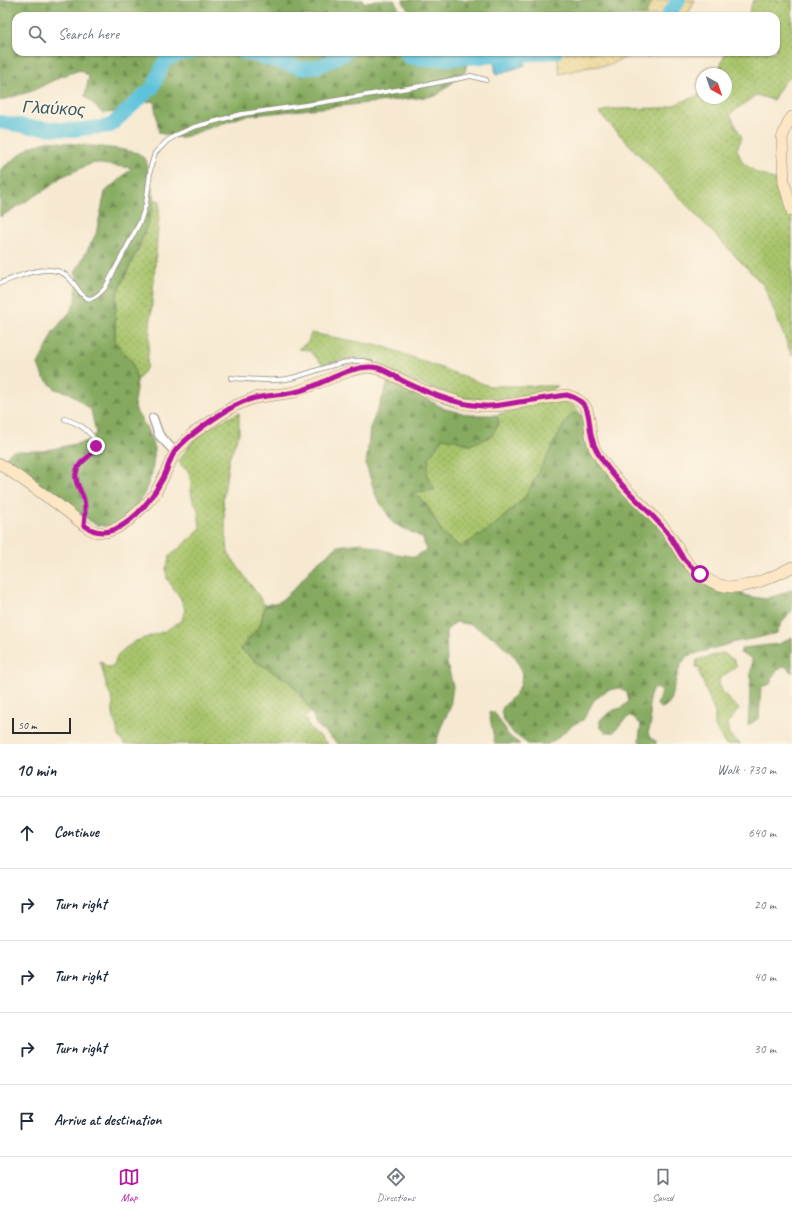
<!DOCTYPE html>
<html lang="en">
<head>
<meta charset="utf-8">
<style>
	body { margin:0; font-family:Caveat,sans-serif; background:#f6f6f7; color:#1f2937 }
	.compass { position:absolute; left:696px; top:68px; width:36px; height:36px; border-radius:50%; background:#fff; box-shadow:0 1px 3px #0004; rotate:140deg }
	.scale { position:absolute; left:12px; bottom:10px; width:59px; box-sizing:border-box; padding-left:4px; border:2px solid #2b2b2b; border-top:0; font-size:11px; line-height:14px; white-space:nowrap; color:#2b2b2b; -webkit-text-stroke:3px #fcf5e5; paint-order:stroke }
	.stop { position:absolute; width:12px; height:12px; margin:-9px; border:3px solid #b5179e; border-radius:50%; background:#fff }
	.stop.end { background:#b5179e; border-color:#fff; box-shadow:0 1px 4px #0008 }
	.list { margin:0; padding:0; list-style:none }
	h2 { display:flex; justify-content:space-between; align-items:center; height:52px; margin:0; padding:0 16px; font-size:17px }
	h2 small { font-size:13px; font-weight:400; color:#747a83 }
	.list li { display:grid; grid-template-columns:26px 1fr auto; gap:12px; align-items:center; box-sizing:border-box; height:72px; padding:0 16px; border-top:1px solid #e0e1e3 }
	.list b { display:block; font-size:15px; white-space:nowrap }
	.list em { font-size:13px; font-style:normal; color:#747a83 }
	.icon { flex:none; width:22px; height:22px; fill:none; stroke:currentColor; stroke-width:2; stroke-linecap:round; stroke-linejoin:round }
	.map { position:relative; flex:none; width:792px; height:744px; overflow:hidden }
	.search { position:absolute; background:#fff; box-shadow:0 1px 3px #0004; left:12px; right:12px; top:12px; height:44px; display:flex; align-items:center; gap:10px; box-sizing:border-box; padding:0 14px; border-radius:12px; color:#747a83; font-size:15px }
	.sheet { height:412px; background:#fff }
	nav { display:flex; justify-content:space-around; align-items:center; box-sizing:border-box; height:56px; border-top:1px solid #e0e1e3; background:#fff; font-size:11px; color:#747a83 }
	nav a { display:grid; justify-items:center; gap:2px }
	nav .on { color:#b5179e }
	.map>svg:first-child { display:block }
	.grass { fill:url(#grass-dots); stroke:#69784b }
	.forest { fill:url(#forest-firs); stroke:#586a45 }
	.sand { fill:url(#sand-dots); stroke:#8c8264 }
	.water { fill:url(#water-ripples); stroke:#447783 }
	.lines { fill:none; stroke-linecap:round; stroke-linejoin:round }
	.river { stroke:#5dc3db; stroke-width:14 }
	.lane-casing { stroke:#918a7e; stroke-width:5.5 }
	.street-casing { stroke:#918a7e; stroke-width:10 }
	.secondary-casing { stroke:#918a7e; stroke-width:12 }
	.lane { stroke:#fff; stroke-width:4 }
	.street { stroke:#fff; stroke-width:8 }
	.secondary { stroke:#fce6c4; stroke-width:11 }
	.route { stroke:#b5179e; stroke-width:5 }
	.labels { text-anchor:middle; stroke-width:3.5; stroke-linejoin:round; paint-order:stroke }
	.water-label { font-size:17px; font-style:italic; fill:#3a5960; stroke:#fcf5e5 }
</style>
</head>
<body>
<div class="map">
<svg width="792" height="744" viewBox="0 0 792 744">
	<defs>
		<pattern id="grass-dots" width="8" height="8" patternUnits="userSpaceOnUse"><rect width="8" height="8" fill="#a7c46b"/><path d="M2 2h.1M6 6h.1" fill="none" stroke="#889f58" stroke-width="1.8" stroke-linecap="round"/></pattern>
		<pattern id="forest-firs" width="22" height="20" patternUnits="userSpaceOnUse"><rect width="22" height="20" fill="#85aa5f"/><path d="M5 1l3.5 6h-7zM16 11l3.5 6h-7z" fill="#6d8b4f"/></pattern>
		<pattern id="sand-dots" width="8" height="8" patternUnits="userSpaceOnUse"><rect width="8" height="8" fill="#eeda9e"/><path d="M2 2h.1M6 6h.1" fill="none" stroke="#cb8" stroke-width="1.8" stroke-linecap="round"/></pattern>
		<pattern id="water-ripples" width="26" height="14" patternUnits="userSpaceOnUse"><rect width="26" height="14" fill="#5dc3db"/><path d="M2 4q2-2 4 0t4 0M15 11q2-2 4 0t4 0" fill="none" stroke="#4d9fb2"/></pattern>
	</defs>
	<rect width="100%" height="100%" fill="#fcf5e5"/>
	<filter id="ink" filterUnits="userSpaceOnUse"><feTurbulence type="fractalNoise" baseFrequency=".025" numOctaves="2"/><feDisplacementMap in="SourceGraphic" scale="8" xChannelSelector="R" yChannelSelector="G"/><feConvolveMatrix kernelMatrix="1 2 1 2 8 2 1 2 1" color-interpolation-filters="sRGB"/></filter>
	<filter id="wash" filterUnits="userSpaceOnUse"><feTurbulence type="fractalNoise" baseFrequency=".012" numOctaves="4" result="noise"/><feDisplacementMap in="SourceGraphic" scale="16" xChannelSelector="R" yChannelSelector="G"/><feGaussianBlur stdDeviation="0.9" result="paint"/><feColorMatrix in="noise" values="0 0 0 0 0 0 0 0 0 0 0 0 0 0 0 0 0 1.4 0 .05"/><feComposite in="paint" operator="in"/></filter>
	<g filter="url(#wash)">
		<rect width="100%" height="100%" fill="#f7e9d1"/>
		<!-- grass -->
		<path class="grass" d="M 753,0 L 792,0 L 792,76 L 784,82 L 773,100 L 756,95 L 730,114 L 742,138 L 737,149 L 742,162 L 757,173 L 780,182 L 792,220 L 792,356 L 764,286 L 599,113 L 609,109 L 666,108 L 697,96 L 702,92 L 702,98 L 726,98 L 726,74 L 717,74 L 726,52 L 776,52 L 776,16 L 748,16 Z
			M 155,200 L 160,201 L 147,367 L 137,381 L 132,362 L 115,342 L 115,319 L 117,293 L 140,245 Z
			M 311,333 L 385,347 L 489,386 L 558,386 L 547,393 L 489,400 L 463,398 L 417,383 L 385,369 L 378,363 L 366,359 L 357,358 L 341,360 L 323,365 L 309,350 L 298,349 L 308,342 Z
			M 554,401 C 568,402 575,404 582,416 L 573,413 L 549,453 L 524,499 L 490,529 L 461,547 L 443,534 L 426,504 L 414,492 L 434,490 L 427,476 L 429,457 L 442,438 L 456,440 L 470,445 L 499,422 L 496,415 L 539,403 Z
			M 239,413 L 239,433 L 229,459 L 223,500 L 228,553 L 265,605 L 260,626 L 240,649 L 254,660 L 291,683 L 311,711 L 305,717 L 308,726 L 328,744 L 124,744 L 119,737 L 113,714 L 113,702 L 107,687 L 100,661 L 107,667 L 113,667 L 117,657 L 124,649 L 136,641 L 165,631 L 182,620 L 185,609 L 180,597 L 167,579 L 166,569 L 170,556 L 193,536 L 200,528 L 198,509 L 193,501 L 191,491 L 190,474 L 178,462 L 194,439 L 219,422 Z
			M 723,653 L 734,660 L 737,666 L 719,679 C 718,691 731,702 739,709 L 727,724 L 729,734 L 740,744 L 725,744 L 715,727 L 715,713 L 699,672 L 701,669 L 696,667 L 697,660 Z"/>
		<!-- forest -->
		<path class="forest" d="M 0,0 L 363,0 L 363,3 L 377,0 L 394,0 L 402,14 L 406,16 L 16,16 L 16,52 L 470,52 L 465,72 L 436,96 L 244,116 L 181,138 L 159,133 L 154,101 L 137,103 L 116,112 L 102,113 L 85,96 L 89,76 L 80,70 L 60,77 L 34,90 L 0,101 Z
			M 403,0 L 654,0 L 648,9 L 646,16 L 415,16 L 405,6 Z
			M 49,141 L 119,149 L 138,153 L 146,160 L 155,200 L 140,245 L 117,293 L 115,319 L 115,342 L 132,362 L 137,381 L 134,403 L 137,413 L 145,425 L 155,448 L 152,473 L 145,492 L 135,509 L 117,524 L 104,526 L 96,525 L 4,459 L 12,451 L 43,451 L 89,441 L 96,433 L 91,410 L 70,393 L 55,389 L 43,377 L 38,364 L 50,341 L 52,333 L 70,312 L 76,300 L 77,277 L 75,273 L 96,234 L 105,192 L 132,168 L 93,163 L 61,177 L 48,188 L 0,217 L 0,170 L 30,147 Z
			M 390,379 L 445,409 L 471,415 L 496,415 L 499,422 L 492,436 L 470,445 L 456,440 L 442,438 L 429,458 L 427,476 L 435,490 L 414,492 L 426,504 L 443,534 L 460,547 L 490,529 L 524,499 L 567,419 L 573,413 L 582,416 L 589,446 L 665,533 L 682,562 L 747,596 L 765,599 L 781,594 L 792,589 L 792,611 L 782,622 L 777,633 L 757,638 L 739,641 L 687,656 L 680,666 L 669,704 L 662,708 L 657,705 L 659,699 L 661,691 L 656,688 L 652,690 L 649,699 L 651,723 L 648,733 L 650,738 L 656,741 L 656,744 L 640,744 L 639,740 L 641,724 L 630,716 L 623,721 L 614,732 L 606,733 L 600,727 L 600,720 L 614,710 L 621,708 L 629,701 L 627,692 L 620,688 L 608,690 L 594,700 L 583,720 L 574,724 L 556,739 L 548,744 L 528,744 L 514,734 L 505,722 L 501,713 L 503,707 L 516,693 L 521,684 L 522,672 L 516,658 L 495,638 L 472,625 L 456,622 L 446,631 L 447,663 L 453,686 L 450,708 L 441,727 L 436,744 L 338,744 L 316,724 L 311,711 L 291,683 L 254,660 L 240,649 L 260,626 L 265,605 L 279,602 L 295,588 L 315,564 L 338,546 L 362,543 L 393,553 L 415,557 L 426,550 L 423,538 L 393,523 L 376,496 L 366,465 L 370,428 Z
			M 792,637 L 792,673 L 785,666 L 775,672 L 770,684 L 761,687 L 759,718 L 748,725 C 750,703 750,680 752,658 L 740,653 L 742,648 L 779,644 Z
			M 489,712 L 495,713 L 509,736 L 520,744 L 495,744 Z"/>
		<!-- sand -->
		<path class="sand" d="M 654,0 L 695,0 L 687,16 L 646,16 L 648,9 Z
			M 557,52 L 656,52 L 648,57 L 633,54 L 610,65 L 589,67 L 560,74 Z"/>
		<!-- water -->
		<path class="water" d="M 493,52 L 524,52 L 525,65 L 496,75 Z"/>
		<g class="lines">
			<!-- river -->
			<path class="river" d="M 667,16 L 679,0
				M 242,52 L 304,69 L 320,66 L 344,54 L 347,52
				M 405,52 L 409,57 L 428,60 L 520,55 L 556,52
				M 0,122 L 30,127 L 72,130 L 110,126 L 153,87 L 165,60 L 181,54 L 193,52"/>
		</g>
	</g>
	<g filter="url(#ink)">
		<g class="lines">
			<defs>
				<path id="lane" d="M 0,283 C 18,277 37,267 57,271 C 81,276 79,318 105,288 L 140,222 L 146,204 L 151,166 L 155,153 L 167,141 L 178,134 L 194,127 L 242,114 L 319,103 L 420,86 L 471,76 L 486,80
					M 231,378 C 249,379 269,382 287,379 C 310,375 350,354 371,363
					M 65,419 C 80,424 86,428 96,441 L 94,451 C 89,456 82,460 78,466 C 71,479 81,488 84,500 C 86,507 85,515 84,522"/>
				<path id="street" d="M 153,418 L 159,435 L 175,452"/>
				<path id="secondary" d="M 792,117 L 789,121 L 782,138 L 784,182 L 792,211
					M 0,464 L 56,503 L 88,528 L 96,532 L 106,532 L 117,528 L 129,520 L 145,505 L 155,494 L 163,478 L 175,452 L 192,434 L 234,406 L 254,398 L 295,392 L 350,371 L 368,367 L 379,369 L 425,391 L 465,404 L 483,406 L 498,406 L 567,395 C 598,404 585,424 594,447 C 606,472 634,496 653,516 C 658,521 663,526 667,532 C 674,540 678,550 684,558 C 695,573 715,588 735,587 C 753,586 777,575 792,567"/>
			</defs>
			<!-- lane casing -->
			<use href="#lane" class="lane-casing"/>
			<!-- street casing -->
			<use href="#street" class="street-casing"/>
			<!-- secondary casing -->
			<use href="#secondary" class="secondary-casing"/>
			<!-- lane -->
			<use href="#lane" class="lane"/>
			<!-- street -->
			<use href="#street" class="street"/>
			<!-- secondary -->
			<use href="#secondary" class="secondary"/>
		</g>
	</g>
	<g class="lines" filter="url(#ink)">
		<!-- route -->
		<path class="route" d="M 96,446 C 92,458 78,460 76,473 C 74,483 82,491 84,500 C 86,508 85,516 84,525 C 114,549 149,504 162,480 C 168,471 169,458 176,450 C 192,432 214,418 234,406 C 255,394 273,397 295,392 C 321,387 351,362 378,368 C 388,371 397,378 405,382 C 428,393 457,405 483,406 C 495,407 507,404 519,402 C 535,400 551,397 567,395 C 598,404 584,424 595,447 C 608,477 645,505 666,531 C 673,539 677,550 684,559 C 689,565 694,569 700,574"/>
	</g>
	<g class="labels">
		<!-- water labels -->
		<g class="water-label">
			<text transform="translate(54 108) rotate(3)" y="6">Γλαύκος</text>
		</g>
	</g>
</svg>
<svg class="compass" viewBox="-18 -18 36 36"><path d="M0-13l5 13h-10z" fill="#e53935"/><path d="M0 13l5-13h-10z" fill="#747a83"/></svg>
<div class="scale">50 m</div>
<div class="stop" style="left:700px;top:574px"></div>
<div class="stop end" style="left:96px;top:446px"></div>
<div class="search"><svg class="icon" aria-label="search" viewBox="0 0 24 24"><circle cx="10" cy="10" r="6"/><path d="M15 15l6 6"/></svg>Search here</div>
</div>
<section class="sheet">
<h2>10 min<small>Walk · 730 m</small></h2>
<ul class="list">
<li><svg class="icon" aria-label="ahead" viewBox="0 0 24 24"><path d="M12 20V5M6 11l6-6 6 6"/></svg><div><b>Continue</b></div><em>640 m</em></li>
<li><svg class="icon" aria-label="right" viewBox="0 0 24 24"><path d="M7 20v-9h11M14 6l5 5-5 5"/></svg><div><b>Turn right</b></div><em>20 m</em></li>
<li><svg class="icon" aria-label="right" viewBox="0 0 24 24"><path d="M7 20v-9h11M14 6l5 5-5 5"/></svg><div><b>Turn right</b></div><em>40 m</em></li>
<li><svg class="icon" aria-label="right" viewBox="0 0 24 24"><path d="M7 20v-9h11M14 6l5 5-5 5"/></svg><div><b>Turn right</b></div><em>30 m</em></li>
<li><svg class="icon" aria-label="arrive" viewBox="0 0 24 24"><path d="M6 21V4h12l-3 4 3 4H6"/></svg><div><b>Arrive at destination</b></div></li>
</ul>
</section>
<nav>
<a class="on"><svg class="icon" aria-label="map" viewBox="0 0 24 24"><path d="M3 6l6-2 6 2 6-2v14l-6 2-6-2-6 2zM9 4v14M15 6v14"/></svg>Map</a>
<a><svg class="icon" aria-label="directions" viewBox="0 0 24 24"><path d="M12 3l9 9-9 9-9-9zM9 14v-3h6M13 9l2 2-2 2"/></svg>Directions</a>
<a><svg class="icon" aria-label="saved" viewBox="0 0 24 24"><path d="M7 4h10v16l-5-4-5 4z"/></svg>Saved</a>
</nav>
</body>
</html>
